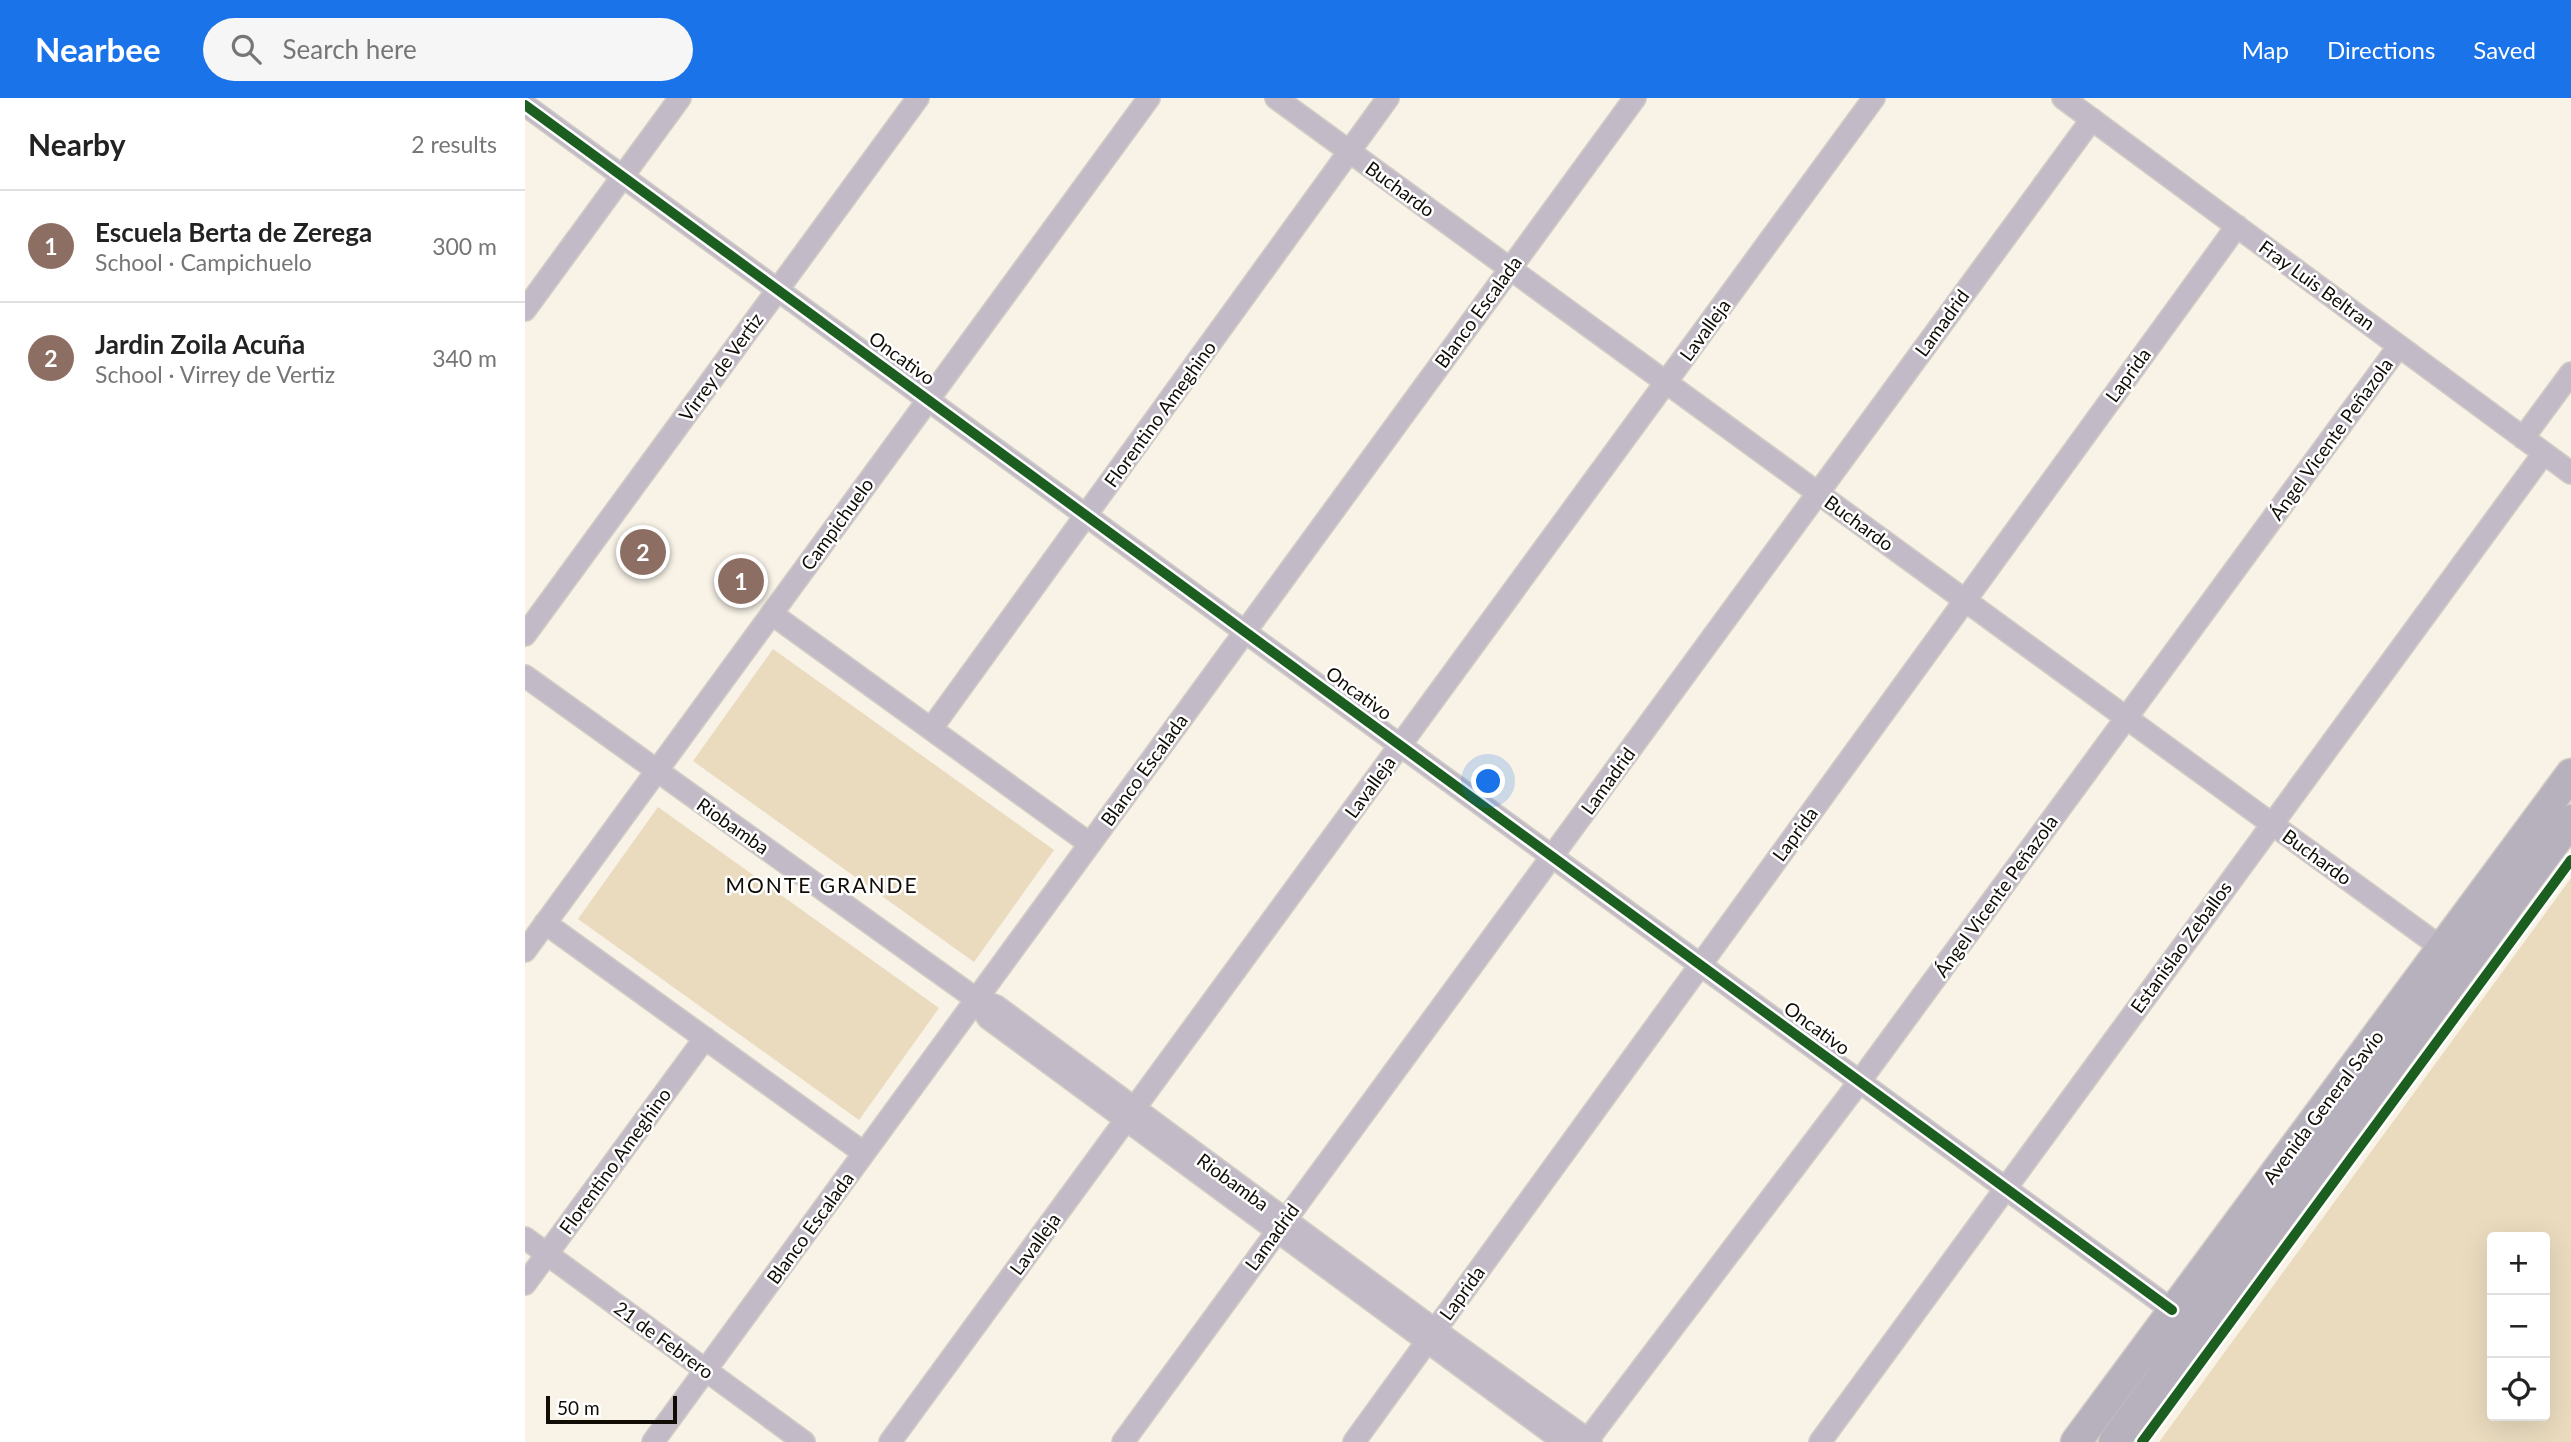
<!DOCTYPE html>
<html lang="en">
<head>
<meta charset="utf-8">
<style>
	body { margin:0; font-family:Lato,sans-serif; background:#f6f6f6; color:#222 }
	.controls { position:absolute; right:21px; bottom:21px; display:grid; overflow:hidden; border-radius:7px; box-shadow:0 7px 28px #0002 }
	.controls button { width:63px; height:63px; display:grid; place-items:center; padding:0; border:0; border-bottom:2px solid #e0e0e0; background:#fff; color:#222; font:35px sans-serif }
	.scale { position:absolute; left:21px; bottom:18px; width:131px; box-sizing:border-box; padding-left:7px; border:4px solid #110d06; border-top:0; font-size:19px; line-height:24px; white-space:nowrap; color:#110d06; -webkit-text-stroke:5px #fff; paint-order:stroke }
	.you { position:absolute; left:964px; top:684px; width:24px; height:24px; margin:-18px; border:5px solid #fff; border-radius:50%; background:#1a73e8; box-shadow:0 0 0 10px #1a73e833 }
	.badge { display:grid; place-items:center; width:46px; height:46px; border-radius:50%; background:#1a73e8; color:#fff; font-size:23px; font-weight:700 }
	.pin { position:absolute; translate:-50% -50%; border:4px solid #fff; box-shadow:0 2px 7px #0006 }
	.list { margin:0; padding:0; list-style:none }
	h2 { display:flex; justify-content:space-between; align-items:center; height:91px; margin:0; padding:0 28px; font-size:30px }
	h2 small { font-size:23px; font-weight:400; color:#767676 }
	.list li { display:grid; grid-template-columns:46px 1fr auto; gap:21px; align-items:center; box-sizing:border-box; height:112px; padding:0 28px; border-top:2px solid #e0e0e0 }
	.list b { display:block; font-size:26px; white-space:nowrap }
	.list p { margin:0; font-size:23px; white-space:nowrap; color:#767676 }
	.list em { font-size:23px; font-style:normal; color:#767676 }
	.icon { flex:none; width:38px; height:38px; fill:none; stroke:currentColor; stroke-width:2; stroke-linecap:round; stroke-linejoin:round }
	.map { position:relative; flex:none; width:2046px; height:1344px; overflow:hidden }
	header { display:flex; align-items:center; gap:42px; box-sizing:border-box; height:98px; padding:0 35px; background:#1a73e8; color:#fff }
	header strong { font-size:33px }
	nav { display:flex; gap:38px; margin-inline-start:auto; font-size:24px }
	.search { width:490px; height:63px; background:#f6f6f6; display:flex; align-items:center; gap:18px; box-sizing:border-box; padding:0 24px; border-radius:38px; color:#767676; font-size:26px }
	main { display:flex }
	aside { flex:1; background:#fff }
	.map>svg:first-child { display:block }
	.green { fill:#eadbbe; fill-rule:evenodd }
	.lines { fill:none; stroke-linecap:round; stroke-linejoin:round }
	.minor-casing { stroke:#d1cdc5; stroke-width:24 }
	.secondary-casing { stroke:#d1cdc5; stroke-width:33 }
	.minor { stroke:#c2bbc7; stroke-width:21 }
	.secondary { stroke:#b7b0bd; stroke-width:30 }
	.cycleway-casing { stroke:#fff; stroke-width:15 }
	.cycleway { stroke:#1b5e20; stroke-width:10 }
	.labels { text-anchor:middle; stroke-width:5; stroke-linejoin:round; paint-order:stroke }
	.street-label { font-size:19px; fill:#110d06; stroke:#fff }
	.neighbourhood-label { font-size:21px; letter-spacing:2px; fill:#110d06; stroke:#fff }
</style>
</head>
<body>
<header>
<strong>Nearbee</strong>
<div class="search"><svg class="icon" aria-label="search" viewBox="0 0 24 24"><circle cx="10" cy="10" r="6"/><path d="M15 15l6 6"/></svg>Search here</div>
<nav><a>Map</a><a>Directions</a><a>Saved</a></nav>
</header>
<main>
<aside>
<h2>Nearby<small>2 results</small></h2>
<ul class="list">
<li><span class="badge" style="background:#8d6e63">1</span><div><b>Escuela Berta de Zerega</b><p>School · Campichuelo</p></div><em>300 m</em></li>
<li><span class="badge" style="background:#8d6e63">2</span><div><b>Jardin Zoila Acuña</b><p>School · Virrey de Vertiz</p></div><em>340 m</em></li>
</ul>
</aside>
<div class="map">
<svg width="2046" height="1344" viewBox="0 0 2046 1344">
	<rect width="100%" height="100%" fill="#f8f2e7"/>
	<!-- green -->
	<path class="green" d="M 248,551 L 529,752 L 449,864 L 168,663 Z
		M 133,709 L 414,910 L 334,1022 L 53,821 Z
		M 2046,780 L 2046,1344 L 1634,1344 ZM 1967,1139 L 2020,1139 L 2020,1318 L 1967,1318 Z"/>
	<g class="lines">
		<defs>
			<path id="minor" d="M 751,0 L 1917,850
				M 1538,0 L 2046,375
				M 0,7 L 1647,1212
				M 0,212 L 155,0
				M 1998,340 L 2046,275
				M 247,516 L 565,746
				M 0,537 L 393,0
				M 0,578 L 451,901 L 471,908 L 910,1232 L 1066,1344
				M 406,631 L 863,0
				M 20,825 L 339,1055
				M 0,853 L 624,0
				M 451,901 L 463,920 L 1039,1344
				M 0,1140 L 279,1344
				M 0,1186 L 180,940
				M 128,1344 L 1110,0
				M 365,1344 L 1349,0
				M 598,1344 L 1567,21
				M 829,1344 L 1712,128
				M 1061,1344 L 1335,983 L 1874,248
				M 1295,1344 L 2019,355"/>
			<path id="secondary" d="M 1551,1344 L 2046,676
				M 1589,1344 L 2046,722"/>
		</defs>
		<!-- minor casing -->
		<use href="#minor" class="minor-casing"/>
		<!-- secondary casing -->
		<use href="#secondary" class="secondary-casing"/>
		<!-- minor -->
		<use href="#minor" class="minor"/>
		<!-- secondary -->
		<use href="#secondary" class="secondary"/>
		<defs>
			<path id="cycleway" d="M 0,7 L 1647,1212
				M 1617,1344 L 2046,762"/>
		</defs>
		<!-- cycleway casing -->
		<use href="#cycleway" class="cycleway-casing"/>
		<!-- cycleway -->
		<use href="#cycleway" class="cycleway"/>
	</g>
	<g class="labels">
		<!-- street labels -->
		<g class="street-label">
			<text transform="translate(875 91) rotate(36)" y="7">Buchardo</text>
			<text transform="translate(1792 187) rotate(36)" y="7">Fray Luis Beltran</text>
			<text transform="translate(953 214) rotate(-54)" y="7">Blanco Escalada</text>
			<text transform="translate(1417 225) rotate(-54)" y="7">Lamadrid</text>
			<text transform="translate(1180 232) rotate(-54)" y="7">Lavalleja</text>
			<text transform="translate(377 260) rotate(36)" y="7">Oncativo</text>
			<text transform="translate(196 269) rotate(-54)" y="7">Virrey de Vertiz</text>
			<text transform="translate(1603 277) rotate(-54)" y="7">Laprida</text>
			<text transform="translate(635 316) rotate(-54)" y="7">Florentino Ameghino</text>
			<text transform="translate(1806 341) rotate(-54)" y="7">Ángel Vicente Peñazola</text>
			<text transform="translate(1334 425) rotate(36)" y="7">Buchardo</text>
			<text transform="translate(312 426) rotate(-54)" y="7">Campichuelo</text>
			<text transform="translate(834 595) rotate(36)" y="7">Oncativo</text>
			<text transform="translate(619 672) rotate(-54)" y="7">Blanco Escalada</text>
			<text transform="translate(1083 683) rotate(-54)" y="7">Lamadrid</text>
			<text transform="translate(845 689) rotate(-54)" y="7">Lavalleja</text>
			<text transform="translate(208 728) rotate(35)" y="7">Riobamba</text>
			<text transform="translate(1270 736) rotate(-54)" y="7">Laprida</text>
			<text transform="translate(1792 759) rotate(36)" y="7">Buchardo</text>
			<text transform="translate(1471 798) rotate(-54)" y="7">Ángel Vicente Peñazola</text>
			<text transform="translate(1656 849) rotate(-54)" y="7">Estanislao Zeballos</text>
			<text transform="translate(1292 930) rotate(36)" y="7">Oncativo</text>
			<text transform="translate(1798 1009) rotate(-53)" y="7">Avenida General Savio</text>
			<text transform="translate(90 1063) rotate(-54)" y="7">Florentino Ameghino</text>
			<text transform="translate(708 1084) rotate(36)" y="7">Riobamba</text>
			<text transform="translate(285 1130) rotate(-54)" y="7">Blanco Escalada</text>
			<text transform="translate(747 1139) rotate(-54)" y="7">Lamadrid</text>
			<text transform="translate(510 1146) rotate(-54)" y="7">Lavalleja</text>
			<text transform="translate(937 1195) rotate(-54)" y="7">Laprida</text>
			<text transform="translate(139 1242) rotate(36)" y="7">21 de Febrero</text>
		</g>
		<!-- neighbourhood labels -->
		<g class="neighbourhood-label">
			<text x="297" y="795">MONTE GRANDE</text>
		</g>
	</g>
</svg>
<div class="controls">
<button>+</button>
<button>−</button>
<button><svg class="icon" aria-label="locate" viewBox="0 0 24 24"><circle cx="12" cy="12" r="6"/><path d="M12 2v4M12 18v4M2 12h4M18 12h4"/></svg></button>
</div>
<div class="scale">50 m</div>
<div class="you"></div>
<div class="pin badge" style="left:216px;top:483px;background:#8d6e63">1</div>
<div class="pin badge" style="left:118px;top:454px;background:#8d6e63">2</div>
</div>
</main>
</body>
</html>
